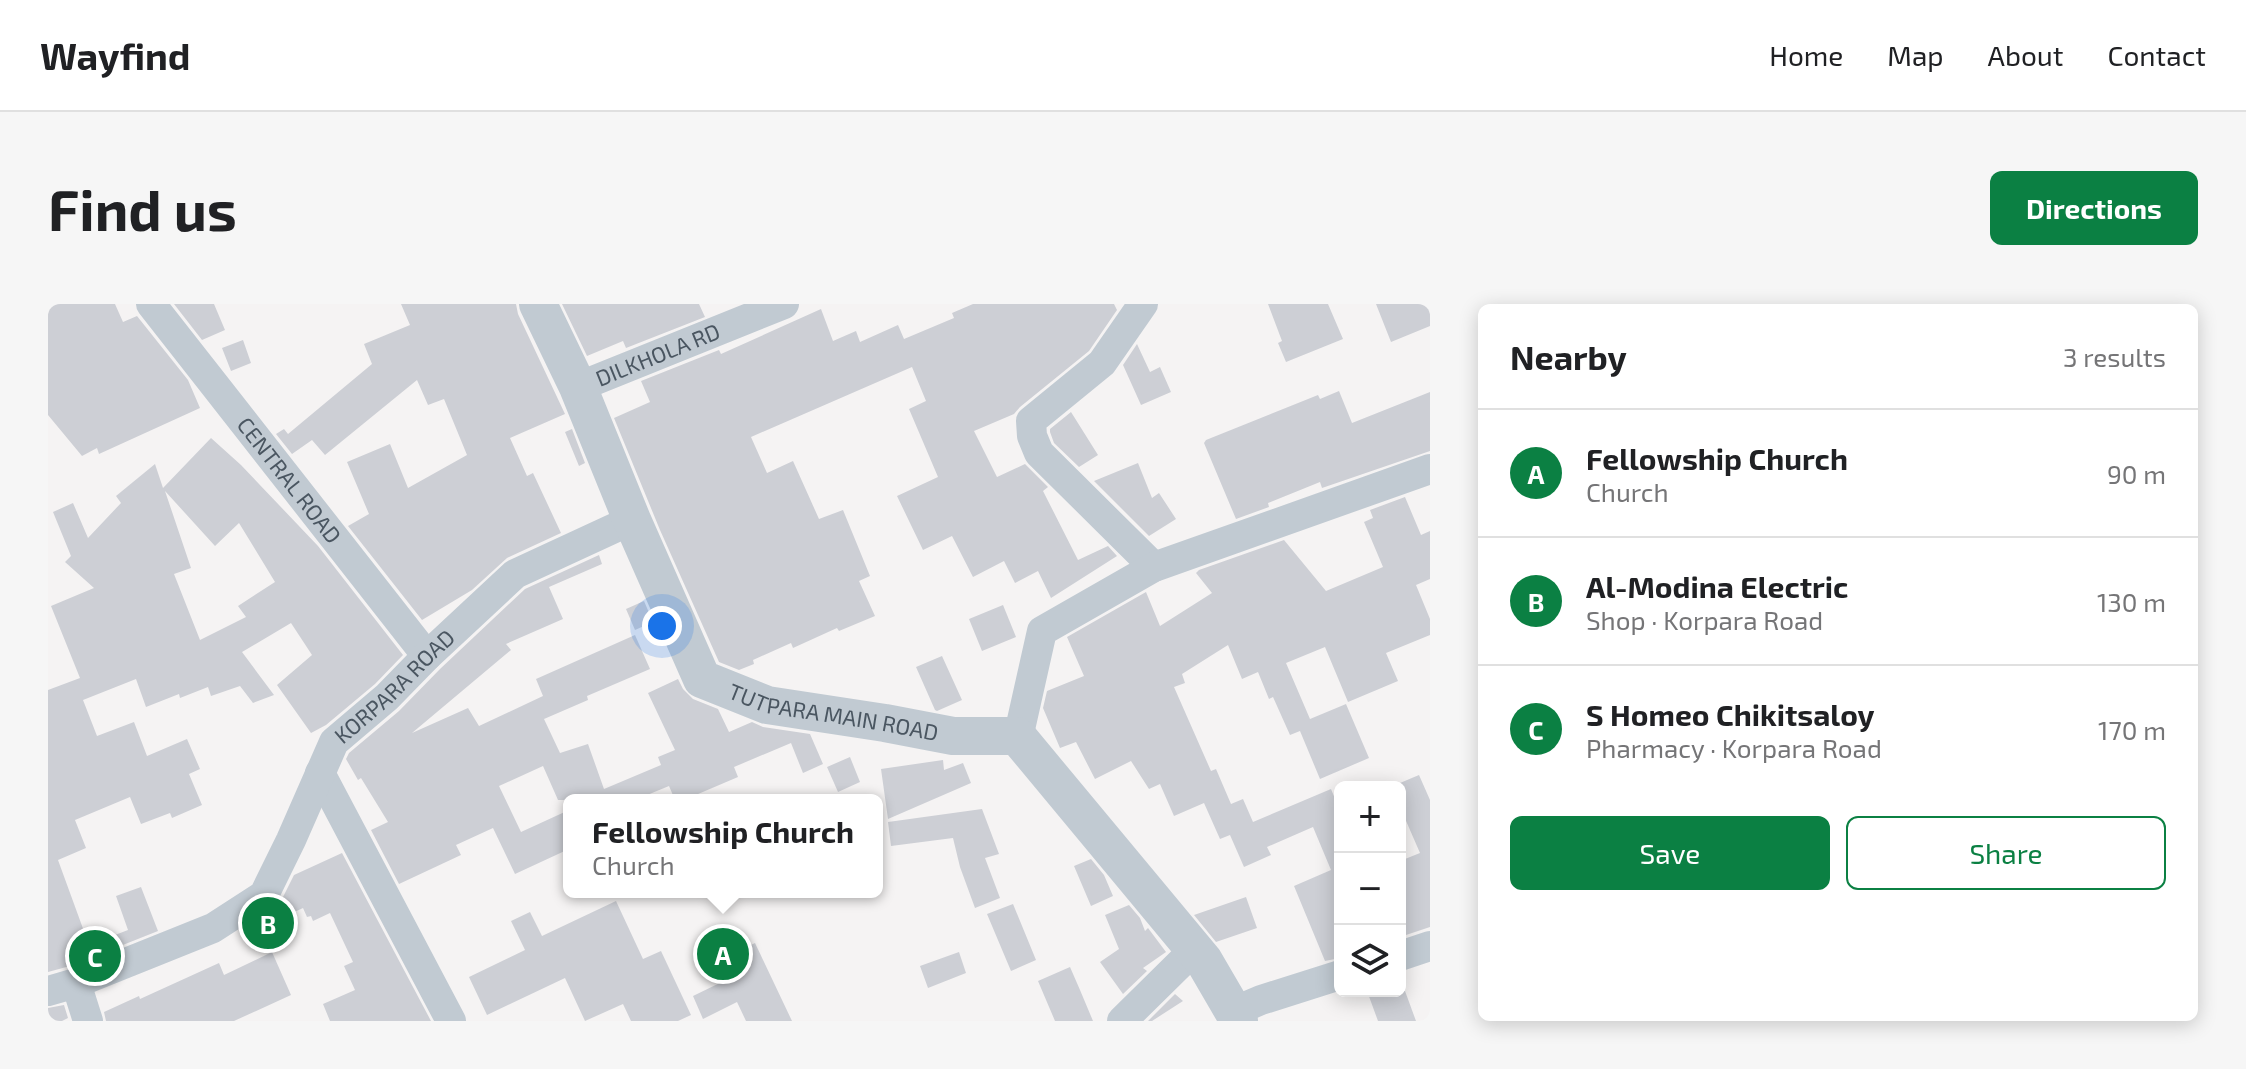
<!DOCTYPE html>
<html lang="en">
<head>
<meta charset="utf-8">
<style>
	body { margin:0; font-family:"Exo 2",sans-serif; background:#f6f6f6; color:#202124 }
	.controls { position:absolute; right:24px; bottom:24px; display:grid; overflow:hidden; border-radius:12px; box-shadow:0 4px 20px #0003 }
	.controls button { width:72px; height:72px; display:grid; place-items:center; padding:0; border:0; border-bottom:2px solid #e0e0e0; background:#fff; color:#202124; font:40px sans-serif }
	.you { position:absolute; left:614px; top:322px; width:28px; height:28px; margin:-20px; border:6px solid #fff; border-radius:50%; background:#1a73e8; box-shadow:0 0 0 12px #1a73e833 }
	.badge { display:grid; place-items:center; width:52px; height:52px; border-radius:50%; background:#0b8043; color:#fff; font-size:26px; font-weight:700 }
	.pin { position:absolute; translate:-50% -50%; border:4px solid #fff; box-shadow:0 2px 8px #0006 }
	.popup { position:absolute; left:515px; top:490px; width:320px; height:104px; box-sizing:border-box; display:grid; place-content:center; border-radius:12px; background:#fff; filter:drop-shadow(0 2px 6px #0005); font-size:26px; white-space:nowrap; color:#757577 }
	.popup b { font-size:30px; color:#202124 }
	.popup::after { content:''; position:absolute; left:50%; top:100%; margin-left:-16px; border:16px solid transparent; border-top-color:#fff }
	.list { margin:0; padding:0; list-style:none }
	h2 { display:flex; justify-content:space-between; align-items:center; height:104px; margin:0; padding:0 32px; font-size:34px }
	h2 small { font-size:26px; font-weight:400; color:#757577 }
	.list li { display:grid; grid-template-columns:52px 1fr auto; gap:24px; align-items:center; box-sizing:border-box; height:128px; padding:0 32px; border-top:2px solid #e0e0e0 }
	.list b { display:block; font-size:30px; white-space:nowrap }
	.list p { margin:0; font-size:26px; white-space:nowrap; color:#757577 }
	.list em { font-size:26px; font-style:normal; color:#757577 }
	.actions { display:flex; gap:16px; padding:24px 32px }
	.actions a { flex:1; padding:18px 0; border:2px solid #0b8043; border-radius:12px; text-align:center; font-size:28px; color:#0b8043 }
	.actions .main { background:#0b8043; color:#fff }
	.icon { flex:none; width:44px; height:44px; fill:none; stroke:currentColor; stroke-width:2; stroke-linecap:round; stroke-linejoin:round }
	.map { position:relative; flex:none; width:1382px; height:717px; overflow:hidden; border-radius:12px }
	header { display:flex; align-items:center; gap:48px; box-sizing:border-box; height:112px; padding:0 40px; background:#fff; border-bottom:2px solid #e0e0e0 }
	header strong { font-size:38px }
	nav { display:flex; gap:44px; margin-inline-start:auto; font-size:28px }
	.intro { display:flex; align-items:center; justify-content:space-between; box-sizing:border-box; height:192px; padding:0 48px }
	h1 { margin:0; font-size:56px }
	.button { padding:20px 36px; border-radius:12px; background:#0b8043; color:#fff; font-size:28px; font-weight:700 }
	main { display:flex; gap:48px; padding:0 48px }
	aside { flex:1; background:#fff; border-radius:12px; box-shadow:0 4px 20px #0003 }
	.map>svg:first-child { display:block }
	.building { fill:#cdcfd5; fill-rule:evenodd }
	.lines { fill:none; stroke-linecap:round; stroke-linejoin:round }
	.minor { stroke:#c1cad2; stroke-width:30 }
	.tertiary { stroke:#c1cad2; stroke-width:38 }
	.labels { text-anchor:middle; stroke-width:7; stroke-linejoin:round; paint-order:stroke }
	.street-label { font-size:22px; fill:#4a5661; stroke:#fff }
</style>
</head>
<body>
<header>
<strong>Wayfind</strong>
<nav><a>Home</a><a>Map</a><a>About</a><a>Contact</a></nav>
</header>
<div class="intro"><h1>Find us</h1><a class="button">Directions</a></div>
<main>
<div class="map">
<svg width="1382" height="717" viewBox="0 0 1382 717">
	<rect width="100%" height="100%" fill="#f5f3f3"/>
	<!-- building -->
	<path class="building" d="M 0,0 L 67,0 L 75,18 L 89,12 L 140,76 L 152,104 L 51,150 L 49,144 L 34,152 L 0,111 Z
		M 126,0 L 166,0 L 177,26 L 154,36 Z
		M 353,0 L 468,0 L 470,10 L 517,110 L 462,134 L 479,172 L 485,169 L 513,229 L 459,254 L 424,286 L 374,316 L 300,222 L 321,210 L 299,158 L 342,140 L 360,184 L 419,151 L 396,95 L 380,101 L 369,76 L 277,151 L 264,136 L 244,150 L 228,130 L 236,125 L 240,130 L 324,60 L 316,40 L 362,21 Z
		M 514,0 L 651,0 L 657,13 L 578,44 L 575,37 L 539,52 Z
		M 925,0 L 1066,0 L 1069,6 L 1041,47 L 972,103 L 966,110 L 926,127 L 949,173 L 977,160 L 1000,183 L 995,187 L 1030,256 L 1060,242 L 1069,252 L 1003,294 L 990,267 L 967,279 L 956,257 L 925,273 L 904,232 L 875,246 L 849,192 L 890,173 L 861,105 L 878,97 L 864,63 L 703,133 L 719,169 L 745,157 L 771,215 L 795,206 L 822,272 L 811,277 L 827,312 L 791,327 L 789,324 L 745,344 L 743,339 L 705,356 L 706,360 L 691,366 L 671,358 L 612,226 L 566,114 L 602,98 L 593,77 L 671,46 L 673,50 L 773,5 L 785,37 L 808,27 L 812,38 L 850,21 L 856,35 L 906,14 L 904,9 Z
		M 1220,0 L 1280,0 L 1295,35 L 1238,58 L 1230,39 L 1234,37 Z
		M 1328,0 L 1382,0 L 1382,22 L 1343,38 Z
		M 195,36 L 203,59 L 183,67 L 174,44 Z
		M 1089,40 L 1102,68 L 1112,63 L 1123,88 L 1093,101 L 1075,61 Z
		M 1291,87 L 1304,119 L 1382,88 L 1382,147 L 1274,184 L 1272,178 L 1220,199 L 1221,203 L 1188,215 L 1156,139 L 1158,136 L 1270,91 L 1272,95 Z
		M 1023,108 L 1050,151 L 1031,163 L 1006,139 L 1002,128 L 1002,125 Z
		M 524,125 L 537,159 L 531,162 L 517,128 Z
		M 163,134 L 193,161 L 270,242 L 355,351 L 327,380 L 278,421 L 263,429 L 229,381 L 264,351 L 243,319 L 194,348 L 226,391 L 205,399 L 192,382 L 163,392 L 160,383 L 132,394 L 131,390 L 98,403 L 88,375 L 35,396 L 49,432 L 86,418 L 99,452 L 139,435 L 152,465 L 141,470 L 154,501 L 124,514 L 122,509 L 93,520 L 82,493 L 27,516 L 38,544 L 10,556 L 41,641 L 80,626 L 68,592 L 93,583 L 110,627 L 22,662 L 0,668 L 0,386 L 32,374 L 3,302 L 46,284 L 17,258 L 23,252 L 5,208 L 25,199 L 40,234 L 73,199 L 68,192 L 107,160 L 115,184 ZM 117,187 L 167,242 L 191,219 L 227,278 L 190,302 L 198,313 L 152,336 L 126,270 L 143,264 Z
		M 1090,159 L 1104,194 L 1111,189 L 1128,215 L 1101,232 L 1046,177 Z
		M 1357,193 L 1373,231 L 1382,227 L 1382,275 L 1368,281 L 1382,315 L 1382,331 L 1338,349 L 1350,377 L 1300,398 L 1277,343 L 1238,359 L 1262,415 L 1298,400 L 1321,454 L 1272,475 L 1252,427 L 1242,431 L 1225,393 L 1221,395 L 1210,368 L 1194,375 L 1180,341 L 1134,370 L 1137,379 L 1126,383 L 1163,467 L 1168,465 L 1183,500 L 1195,495 L 1205,518 L 1283,485 L 1292,507 L 1292,654 L 1277,657 L 1246,582 L 1283,566 L 1265,523 L 1219,543 L 1223,551 L 1196,563 L 1182,531 L 1172,535 L 1156,499 L 1126,512 L 1112,480 L 1101,485 L 1083,457 L 1047,475 L 1028,438 L 1012,444 L 995,404 L 999,387 L 1036,372 L 1019,333 L 1098,288 L 1112,322 L 1164,289 L 1148,269 L 1151,266 L 1236,236 L 1278,287 L 1335,263 L 1316,218 L 1325,214 L 1322,206 Z
		M 551,251 L 554,260 L 501,283 L 515,315 L 458,340 L 463,346 L 364,429 L 420,404 L 431,422 L 495,392 L 488,375 L 587,331 L 602,365 L 539,392 L 540,396 L 496,415 L 512,449 L 540,440 L 556,485 L 613,461 L 610,453 L 627,446 L 600,389 L 630,375 L 635,385 L 645,395 L 670,405 L 681,428 L 704,418 L 715,423 L 762,430 L 775,460 L 755,469 L 743,439 L 686,463 L 690,473 L 636,496 L 627,496 L 621,482 L 587,496 L 510,496 L 495,462 L 451,482 L 473,528 L 521,506 L 521,545 L 467,570 L 445,524 L 408,541 L 413,551 L 351,580 L 323,526 L 340,518 L 313,474 L 310,476 L 298,455 L 301,449 L 351,407 L 392,365 L 477,285 Z
		M 596,297 L 605,318 L 587,326 L 578,305 Z
		M 955,301 L 968,333 L 934,347 L 921,315 Z
		M 894,352 L 914,396 L 889,407 L 887,406 L 868,363 Z
		M 802,453 L 812,478 L 790,488 L 779,463 Z
		M 895,456 L 896,466 L 915,459 L 923,479 L 840,515 L 833,465 Z
		M 1371,471 L 1382,496 L 1382,623 L 1352,633 L 1352,557 L 1372,549 L 1352,503 L 1352,479 Z
		M 934,505 L 951,550 L 937,554 L 952,594 L 927,604 L 912,563 L 905,534 L 843,542 L 840,518 Z
		M 294,549 L 383,717 L 282,717 L 275,700 L 307,686 L 296,662 L 305,658 L 282,609 L 265,617 L 263,612 L 259,613 L 255,604 L 238,612 L 232,599 L 246,571 Z
		M 1043,555 L 1056,571 L 1065,592 L 1043,602 L 1026,562 Z
		M 1198,593 L 1209,624 L 1168,638 L 1146,611 Z
		M 568,597 L 595,655 L 613,647 L 643,711 L 630,717 L 583,717 L 575,700 L 537,717 L 517,674 L 439,711 L 421,673 L 477,646 L 463,617 L 482,608 L 494,632 Z
		M 965,600 L 988,656 L 963,667 L 939,610 Z
		M 1081,601 L 1092,614 L 1097,627 L 1100,624 L 1118,648 L 1095,664 L 1099,667 L 1075,690 L 1052,658 L 1071,645 L 1057,611 Z
		M 707,639 L 744,717 L 698,717 L 689,698 L 655,715 L 645,692 L 680,675 L 671,656 Z
		M 224,648 L 243,691 L 186,717 L 58,717 L 56,708 L 91,692 L 92,695 L 171,659 L 176,671 Z
		M 911,648 L 918,669 L 880,684 L 872,662 Z
		M 1022,663 L 1032,686 L 1045,717 L 1007,717 L 990,677 Z
		M 1319,687 L 1357,687 L 1368,717 L 1330,717 Z
		M 1127,690 L 1135,697 L 1104,717 L 1100,717 Z
		M 16,701 L 20,714 L 14,717 L 0,717 L 0,704 Z"/>
	<g class="lines">
		<!-- minor -->
		<g class="minor">
			<path id="s1" d="M 103,0 L 379,352"/>
			<path d="M 1095,0 L 1054,59 L 983,117 L 984,132 L 991,149 L 1106,263"/>
			<path id="s2" d="M 530,83 L 736,0"/>
			<path d="M 970,434 L 994,327 L 1106,263 L 1382,165"/>
			<path d="M 272,469 L 403,717"/>
			<path d="M 1352,652 L 1382,642"/>
			<path d="M 28,679 L 40,717"/>
			<path id="s3" d="M 0,687 L 28,679 L 165,624 L 216,591 L 243,536 L 286,438 L 339,393 L 379,352 L 467,270 L 584,216"/>
			<path d="M 1187,707 L 1213,696 L 1292,671"/>
			<path d="M 1074,717 L 1147,645"/>
		</g>
		<!-- tertiary -->
		<path class="tertiary" id="s4" d="M 490,0 L 530,83 L 584,216 L 654,375 L 719,401 L 837,419 L 905,432 L 969,432 L 1156,657 L 1191,717"/>
	</g>
	<g class="labels">
		<!-- street labels -->
		<g class="street-label">
			<text dy="8" stroke="none"><textPath href="#s2" startOffset="86">DILKHOLA RD</textPath></text>
			<text dy="8" stroke="none"><textPath href="#s1" startOffset="224">CENTRAL ROAD</textPath></text>
			<text dy="8" stroke="none"><textPath href="#s3" startOffset="488">KORPARA ROAD</textPath></text>
			<text dy="8" stroke="none"><textPath href="#s4" startOffset="546">TUTPARA MAIN ROAD</textPath></text>
		</g>
	</g>
</svg>
<div class="controls">
<button>+</button>
<button>−</button>
<button><svg class="icon" aria-label="layers" viewBox="0 0 24 24"><path d="M12 4l9 5-9 5-9-5zM3 14l9 5 9-5"/></svg></button>
</div>
<div class="you"></div>
<div class="pin badge" style="left:675px;top:650px">A</div>
<div class="popup"><b>Fellowship Church</b>Church</div>
<div class="pin badge" style="left:220px;top:619px">B</div>
<div class="pin badge" style="left:47px;top:652px">C</div>
</div>
<aside>
<h2>Nearby<small>3 results</small></h2>
<ul class="list">
<li><span class="badge">A</span><div><b>Fellowship Church</b><p>Church</p></div><em>90 m</em></li>
<li><span class="badge">B</span><div><b>Al-Modina Electric</b><p>Shop · Korpara Road</p></div><em>130 m</em></li>
<li><span class="badge">C</span><div><b>S Homeo Chikitsaloy</b><p>Pharmacy · Korpara Road</p></div><em>170 m</em></li>
</ul>
<div class="actions"><a class="main">Save</a><a>Share</a></div>
</aside>
</main>
</body>
</html>
